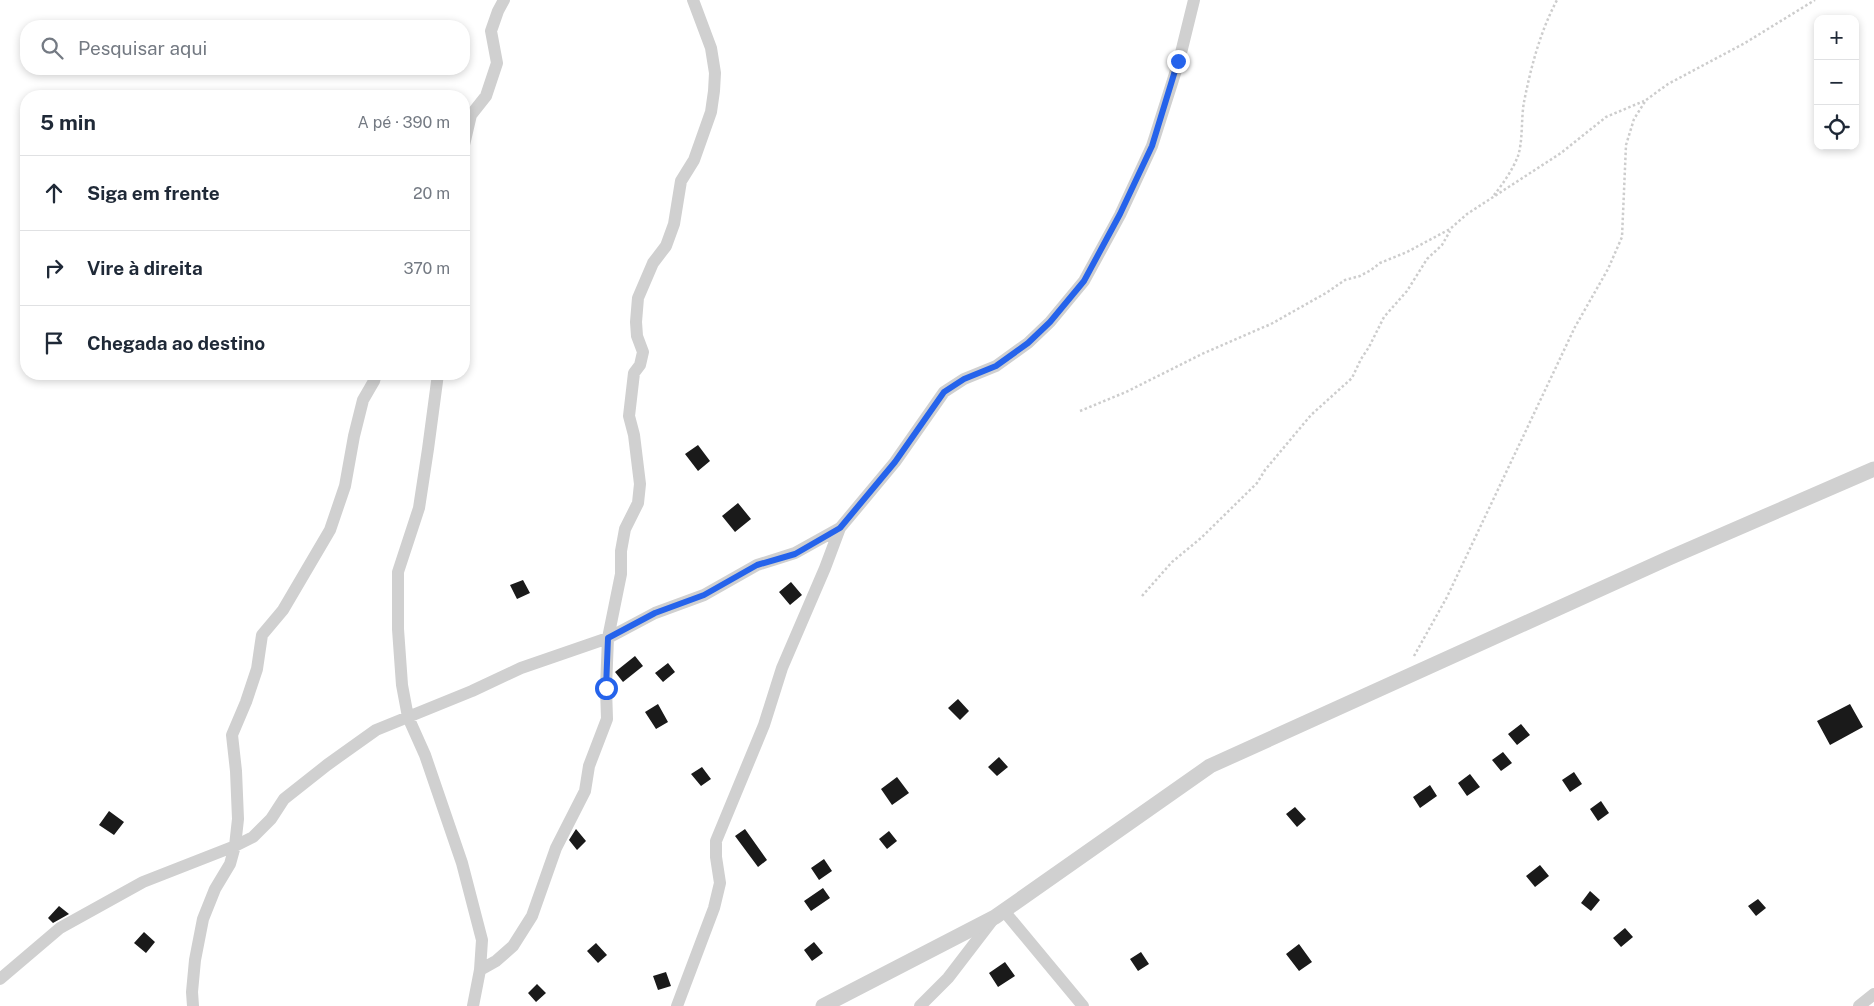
<!DOCTYPE html>
<html lang="pt">
<head>
<meta charset="utf-8">
<style>
	body { margin:0; font-family:"Public Sans",sans-serif; background:#f2f2f3; color:#1f2937 }
	.controls { position:absolute; right:15px; top:15px; display:grid; overflow:hidden; border-radius:10px; box-shadow:0 2px 8px #0003 }
	.controls button { width:45px; height:45px; display:grid; place-items:center; padding:0; border:0; border-bottom:1px solid #e0e1e3; background:#fff; color:#1f2937; font:25px sans-serif }
	.stop { position:absolute; width:15px; height:15px; margin:-11px; border:4px solid #2563eb; border-radius:50%; background:#fff }
	.stop.end { background:#2563eb; border-color:#fff; box-shadow:0 1px 5px #0008 }
	.list { margin:0; padding:0; list-style:none }
	h2 { display:flex; justify-content:space-between; align-items:center; height:65px; margin:0; padding:0 20px; font-size:21px }
	h2 small { font-size:16px; font-weight:400; color:#747a83 }
	.list li { display:grid; grid-template-columns:32px 1fr auto; gap:15px; align-items:center; box-sizing:border-box; height:75px; padding:0 20px; border-top:1px solid #e0e1e3 }
	.list b { display:block; font-size:19px; white-space:nowrap }
	.list em { font-size:16px; font-style:normal; color:#747a83 }
	.icon { flex:none; width:28px; height:28px; fill:none; stroke:currentColor; stroke-width:2; stroke-linecap:round; stroke-linejoin:round }
	.map { position:relative; flex:none; width:1874px; height:1006px; overflow:hidden }
	.search { position:absolute; background:#fff; box-shadow:0 2px 8px #0003; left:20px; top:20px; width:450px; height:55px; display:flex; align-items:center; gap:12px; box-sizing:border-box; padding:0 18px; border-radius:20px; color:#747a83; font-size:19px }
	.panel { position:absolute; background:#fff; box-shadow:0 2px 8px #0003; left:20px; top:90px; width:450px; height:290px; border-radius:20px }
	.map>svg:first-child { display:block }
	.building { fill:#1a1a1a }
	.lines { fill:none; stroke-linecap:round; stroke-linejoin:round }
	.path { stroke:#cdcdcd; stroke-width:2.5; stroke-dasharray:2.5 2.5; stroke-linecap:butt }
	.minor { stroke:#d0d0d0; stroke-width:12 }
	.tertiary { stroke:#d0d0d0; stroke-width:15 }
	.route { stroke:#2563eb; stroke-width:6 }
</style>
</head>
<body>
<div class="map">
<svg width="1874" height="1006" viewBox="0 0 1874 1006">
	<rect width="100%" height="100%" fill="#fff"/>
	<!-- building -->
	<path class="building" d="M 698,445 L 710,461 L 698,471 L 685,454 Z
		M 738,503 L 751,519 L 735,532 L 722,516 Z
		M 523,580 L 530,593 L 517,599 L 510,585 Z
		M 791,582 L 802,595 L 790,605 L 779,592 Z
		M 635,656 L 643,666 L 623,682 L 615,672 Z
		M 668,663 L 675,672 L 663,682 L 655,673 Z
		M 958,699 L 969,711 L 960,720 L 948,708 Z
		M 658,704 L 668,722 L 656,729 L 645,712 Z
		M 1850,704 L 1863,727 L 1830,745 L 1817,721 Z
		M 1521,724 L 1530,735 L 1517,745 L 1508,734 Z
		M 1503,752 L 1512,763 L 1501,771 L 1492,760 Z
		M 999,757 L 1008,767 L 997,776 L 988,767 Z
		M 702,767 L 711,779 L 701,786 L 691,774 Z
		M 1574,772 L 1582,784 L 1570,792 L 1562,780 Z
		M 1470,774 L 1480,787 L 1467,796 L 1458,783 Z
		M 897,777 L 909,793 L 892,805 L 881,789 Z
		M 1430,785 L 1437,796 L 1420,808 L 1413,797 Z
		M 1601,801 L 1609,813 L 1598,821 L 1590,809 Z
		M 1295,807 L 1306,819 L 1297,827 L 1286,814 Z
		M 109,811 L 124,822 L 114,835 L 99,825 Z
		M 576,829 L 586,841 L 577,850 L 569,840 Z
		M 745,829 L 767,860 L 758,867 L 735,836 Z
		M 889,831 L 897,841 L 887,849 L 879,839 Z
		M 824,859 L 832,871 L 819,880 L 811,868 Z
		M 1540,865 L 1549,876 L 1535,887 L 1526,876 Z
		M 823,888 L 830,898 L 811,911 L 804,901 Z
		M 1590,891 L 1600,900 L 1591,911 L 1581,903 Z
		M 1758,899 L 1766,908 L 1756,916 L 1748,906 Z
		M 59,906 L 69,914 L 53,923 L 48,918 Z
		M 1625,928 L 1633,937 L 1621,947 L 1613,938 Z
		M 144,932 L 155,942 L 146,953 L 134,943 Z
		M 814,942 L 823,953 L 812,961 L 804,950 Z
		M 596,943 L 607,955 L 598,963 L 587,951 Z
		M 1299,944 L 1312,962 L 1299,971 L 1286,954 Z
		M 1141,952 L 1149,964 L 1138,971 L 1130,959 Z
		M 1005,962 L 1015,976 L 998,987 L 989,973 Z
		M 666,972 L 671,986 L 658,990 L 653,976 Z
		M 537,984 L 546,993 L 536,1002 L 528,993 Z"/>
	<g class="lines">
		<!-- path -->
		<path class="path" d="M 1494,195 C 1503,184 1513,169 1518,156 C 1523,141 1521,118 1524,102 C 1531,67 1540,32 1557,0
			M 1080,411 L 1126,392 L 1204,353 L 1271,324 L 1326,293 L 1345,280 L 1360,276 L 1371,270 L 1380,263 L 1407,252 L 1450,229 L 1467,214 L 1561,153 L 1606,117 L 1644,101
			M 1142,596 L 1172,562 L 1201,538 L 1257,483 L 1265,470 L 1311,415 L 1352,378 L 1361,359 L 1369,347 L 1384,317 L 1407,291 L 1427,259 L 1442,245 L 1450,231
			M 1414,656 L 1447,597 L 1575,327 L 1608,269 L 1622,237 L 1626,145 L 1634,119 L 1646,100 L 1668,84 L 1745,43 L 1815,0"/>
		<!-- minor -->
		<path class="minor" d="M 464,145 L 471,115 L 486,96 L 497,63 L 491,31 L 498,11 L 504,0
			M 438,374 L 428,449 L 419,508 L 398,572 L 398,629 L 402,685 L 408,717 L 425,755 L 462,863 L 482,940 L 480,970
			M 1004,911 L 1083,1006
			M 0,979 L 60,928 L 143,882 L 235,846 L 253,837 L 271,819 L 284,799 L 327,765 L 376,730 L 472,691 L 521,668 L 608,638 L 655,613 L 704,595 L 757,565 L 795,553 L 840,528
			M 193,1006 L 192,992 L 195,960 L 203,919 L 215,889 L 230,864 L 235,846 L 238,819 L 236,771 L 232,735 L 246,702 L 257,669 L 262,635 L 283,610 L 330,530 L 345,486 L 354,436 L 363,400 L 374,381 L 376,374
			M 473,1006 L 480,970 L 496,961 L 513,946 L 532,916 L 556,848 L 585,791 L 589,766 L 607,719 L 606,688 L 608,638 L 621,574 L 621,551 L 625,529 L 638,503 L 640,484 L 634,435 L 629,416 L 634,373 L 640,365 L 643,352 L 637,336 L 636,322 L 638,298 L 653,263 L 666,246 L 674,224 L 681,181 L 694,160 L 711,112 L 714,91 L 715,73 L 711,48 L 693,0
			M 677,1006 L 714,908 L 720,883 L 716,857 L 716,841 L 764,725 L 782,668 L 825,568 L 840,528 L 895,462 L 944,392 L 964,379 L 996,366 L 1028,343 L 1050,322 L 1084,281 L 1120,215 L 1152,146 L 1179,61 L 1194,0
			M 920,1006 L 948,978 L 994,918
			M 1859,1006 L 1874,994"/>
		<!-- tertiary -->
		<path class="tertiary" d="M 823,1006 L 995,917 L 1210,766 L 1669,558 L 1874,469"/>
	</g>
	<g class="lines">
		<!-- route -->
		<path class="route" d="M 606,688 L 608,638 L 655,613 L 704,595 L 757,565 L 795,554 L 840,528 L 895,462 L 944,392 L 964,379 L 996,366 L 1028,343 L 1050,322 L 1084,281 L 1120,214 L 1152,146 L 1178,61"/>
	</g>
</svg>
<div class="controls">
<button>+</button>
<button>−</button>
<button><svg class="icon" aria-label="locate" viewBox="0 0 24 24"><circle cx="12" cy="12" r="6"/><path d="M12 2v4M12 18v4M2 12h4M18 12h4"/></svg></button>
</div>
<div class="stop" style="left:606px;top:688px"></div>
<div class="stop end" style="left:1178px;top:61px"></div>
<div class="search"><svg class="icon" aria-label="search" viewBox="0 0 24 24"><circle cx="10" cy="10" r="6"/><path d="M15 15l6 6"/></svg>Pesquisar aqui</div>
<section class="panel">
<h2>5 min<small>A pé · 390 m</small></h2>
<ul class="list">
<li><svg class="icon" aria-label="ahead" viewBox="0 0 24 24"><path d="M12 20V5M6 11l6-6 6 6"/></svg><div><b>Siga em frente</b></div><em>20 m</em></li>
<li><svg class="icon" aria-label="right" viewBox="0 0 24 24"><path d="M7 20v-9h11M14 6l5 5-5 5"/></svg><div><b>Vire à direita</b></div><em>370 m</em></li>
<li><svg class="icon" aria-label="arrive" viewBox="0 0 24 24"><path d="M6 21V4h12l-3 4 3 4H6"/></svg><div><b>Chegada ao destino</b></div></li>
</ul>
</section>
</div>
</body>
</html>
